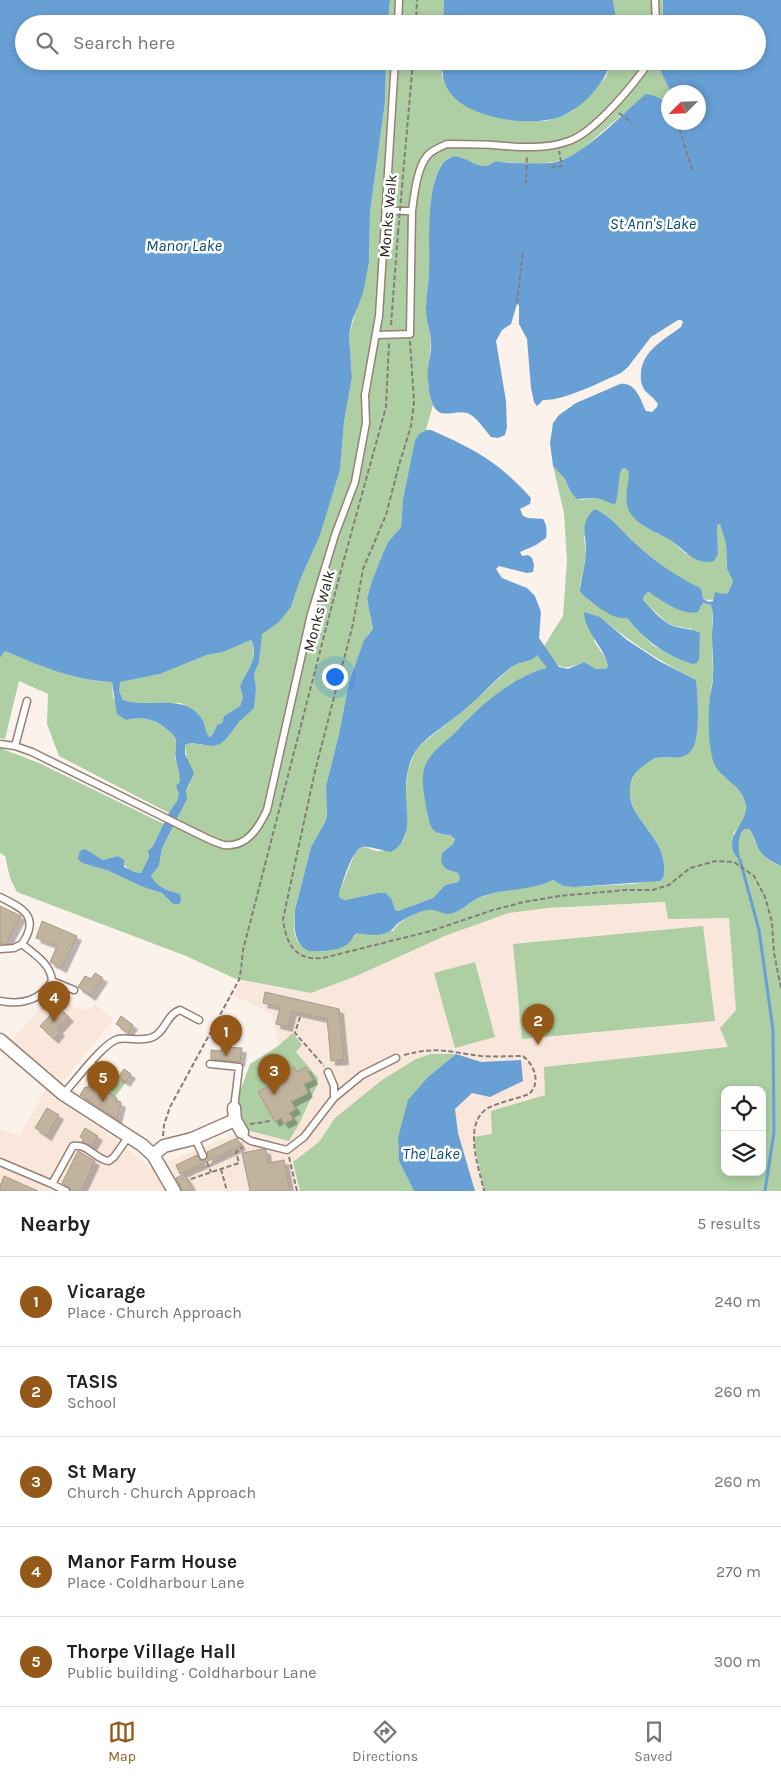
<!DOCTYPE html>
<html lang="en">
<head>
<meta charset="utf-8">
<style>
	body { margin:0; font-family:Karla,sans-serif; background:#f6f6f6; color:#222 }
	.controls { position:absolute; right:15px; bottom:15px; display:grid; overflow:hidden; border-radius:10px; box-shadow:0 2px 8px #0003 }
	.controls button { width:45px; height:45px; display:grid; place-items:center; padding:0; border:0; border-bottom:1px solid #e0e0e0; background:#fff; color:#222; font:25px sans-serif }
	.compass { position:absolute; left:661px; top:85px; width:45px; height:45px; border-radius:50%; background:#fff; box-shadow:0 2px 8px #0003; rotate:246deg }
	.you { position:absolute; left:334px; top:676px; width:18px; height:18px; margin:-12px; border:4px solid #fff; border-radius:50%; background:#1a73e8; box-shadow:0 0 0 8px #1a73e833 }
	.badge { display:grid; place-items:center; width:32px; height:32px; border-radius:50%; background:#945819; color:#fff; font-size:16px; font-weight:700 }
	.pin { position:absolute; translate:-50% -41px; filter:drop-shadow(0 1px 2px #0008) }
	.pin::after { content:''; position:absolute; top:26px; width:18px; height:15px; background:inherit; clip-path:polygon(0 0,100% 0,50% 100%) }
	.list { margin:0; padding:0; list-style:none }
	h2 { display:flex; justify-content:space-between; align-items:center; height:65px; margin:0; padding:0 20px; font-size:21px }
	h2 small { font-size:16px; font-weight:400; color:#767676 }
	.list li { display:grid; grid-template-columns:32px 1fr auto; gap:15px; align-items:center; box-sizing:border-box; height:90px; padding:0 20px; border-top:1px solid #e0e0e0 }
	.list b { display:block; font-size:19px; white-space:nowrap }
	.list p { margin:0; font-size:16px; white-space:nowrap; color:#767676 }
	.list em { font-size:16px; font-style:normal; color:#767676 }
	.icon { flex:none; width:28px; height:28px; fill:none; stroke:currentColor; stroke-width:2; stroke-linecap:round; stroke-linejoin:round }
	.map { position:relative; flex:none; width:781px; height:1191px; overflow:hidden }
	.search { position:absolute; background:#fff; box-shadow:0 2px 8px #0003; left:15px; right:15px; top:15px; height:55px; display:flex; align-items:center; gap:12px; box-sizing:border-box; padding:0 18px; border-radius:28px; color:#767676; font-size:19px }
	.sheet { height:515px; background:#fff }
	nav { display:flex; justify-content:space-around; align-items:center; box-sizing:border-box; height:70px; border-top:1px solid #e0e0e0; background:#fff; font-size:14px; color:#767676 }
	nav a { display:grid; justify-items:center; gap:2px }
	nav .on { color:#945819 }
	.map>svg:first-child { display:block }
	.built { fill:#fae7dc; fill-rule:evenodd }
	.green { fill:#adcfa3; fill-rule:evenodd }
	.water { fill:#68a0d6; fill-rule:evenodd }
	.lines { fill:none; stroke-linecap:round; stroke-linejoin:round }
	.stream { stroke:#68a0d6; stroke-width:3 }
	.building { fill:#c2b39e; stroke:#aa9b87; filter:url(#shadow) }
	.lane-casing { stroke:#978173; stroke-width:9 }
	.street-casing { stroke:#978173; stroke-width:15 }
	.path { stroke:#867d78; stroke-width:2; stroke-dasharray:5 2.5; stroke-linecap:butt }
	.lane { stroke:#fff; stroke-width:6 }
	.street { stroke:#fff; stroke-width:12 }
	.path-bridge { stroke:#867d78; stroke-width:2; stroke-dasharray:5 2.5; stroke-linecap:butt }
	.labels { text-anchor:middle; stroke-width:5; stroke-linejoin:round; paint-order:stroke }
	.street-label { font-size:15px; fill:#231b16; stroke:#fff }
	.water-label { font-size:16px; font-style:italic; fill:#04487a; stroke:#fff }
</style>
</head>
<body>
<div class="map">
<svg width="781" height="1191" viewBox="0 0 781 1191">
	<defs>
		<filter id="shadow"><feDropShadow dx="4.5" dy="4.5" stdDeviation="0" flood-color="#0004"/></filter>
	</defs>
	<rect width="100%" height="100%" fill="#fcf2ec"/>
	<!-- built -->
	<path class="built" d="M 751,899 L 759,930 L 765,1191 L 0,1191 L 0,1129 L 19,1136 L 46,1089 L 83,1117 L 119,1141 L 150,1168 L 246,1130 L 318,1078 L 296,1051 L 293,1034 L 278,1046 L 272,1014 L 233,995 L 241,981 L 311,993 L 354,977 L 447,935 L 509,913 L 548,908 ZM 725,1090 L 762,1090 L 762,1172 L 725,1172 Z
		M 58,994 L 75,1008 L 89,1010 L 95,1004 L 114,1019 L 61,1084 L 10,1042 L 51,996 Z"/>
	<!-- green -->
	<path class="green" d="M 390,0 L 444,0 L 443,24 L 388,24 Z
		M 613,0 L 663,0 L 663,24 L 617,24 Z
		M 386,61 L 442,61 L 442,76 L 479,112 L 514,120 L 546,121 L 561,116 L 573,111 L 606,77 L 612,61 L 661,61 L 660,70 L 671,92 L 668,92 L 668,102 L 655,96 L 623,114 L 581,150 L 567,158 L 554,162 L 537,164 L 495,162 L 484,167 L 474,165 L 462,157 L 441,165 L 435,178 L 431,199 L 429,228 L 429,272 L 426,307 L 431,343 L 428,370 L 428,384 L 433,405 L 426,430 L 419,434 L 415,440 L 403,499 L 401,527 L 388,542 L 383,553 L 372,581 L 367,599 L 373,629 L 364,640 L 349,682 L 339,734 L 326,786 L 327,817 L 324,824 L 311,847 L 295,910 C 294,919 292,937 300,944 C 311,955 331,952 344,946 C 351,943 352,936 359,933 L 393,931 C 399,920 422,908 435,909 C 442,910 445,916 453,913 C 462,910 468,903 476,899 C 483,896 491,894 498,892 C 517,886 536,889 553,880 L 563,886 L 574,887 L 632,884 L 663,879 C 664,868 665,859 660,849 C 655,836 644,826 637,814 C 623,792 630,771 652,759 C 658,756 664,758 670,758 C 677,758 686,753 692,750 C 701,728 698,704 696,680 C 661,662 631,643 600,617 L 594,641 L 606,659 L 608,666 L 606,669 L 596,669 L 584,662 C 557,673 559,667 544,646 L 563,616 L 567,561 L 564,513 L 553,466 L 565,479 L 570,491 L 580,500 L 597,498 L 615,505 C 620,493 616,478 623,468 L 626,469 L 629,472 L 629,480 L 644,526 L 672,541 L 686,554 L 718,554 L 717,525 L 720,523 L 726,544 L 727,569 L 733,581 L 728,593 C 716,595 716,603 703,599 L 702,592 C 679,578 656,563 636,544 C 622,532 613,517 595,509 L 584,537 L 586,554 L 580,586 L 627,618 L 636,629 L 654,646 L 686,662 L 692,629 L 674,626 L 666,622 L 643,600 L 644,596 L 648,592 L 650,593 L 670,605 L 701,608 L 703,603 L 711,605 L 713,608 L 712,634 L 713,676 L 710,695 L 709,722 L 722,775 C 734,783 749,796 746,813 C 744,821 738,828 733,834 L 738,840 L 744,828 L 749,829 C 754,835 754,842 758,848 C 764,857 772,863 781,866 L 781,1191 L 484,1191 L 473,1137 L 492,1134 L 491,1111 L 545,1095 L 544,1067 L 728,1047 L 720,1028 L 736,1010 L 729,918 L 668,919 L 665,902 L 548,908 L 509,913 L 447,935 L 354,977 L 311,993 L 236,979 L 186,956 L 17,892 L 10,878 L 5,856 L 0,853 L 0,748 L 39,763 L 164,824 L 153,846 L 148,851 L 149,857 L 141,873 C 129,871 124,867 118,856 L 103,860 L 84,849 L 82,863 L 109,871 L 143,887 L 162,893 L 173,904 L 180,894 C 167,890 158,888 151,876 L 159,866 L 162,848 L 179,815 L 186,791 L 190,784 L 185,745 L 191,743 L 202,745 L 227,738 L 239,722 L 253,708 L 256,688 L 254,674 L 259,662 L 262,633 L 291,607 L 300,580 L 320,534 L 340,470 L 344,422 L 352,377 L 349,336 L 369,262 L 370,212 L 385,102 ZM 725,1090 L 762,1090 L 762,1172 L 725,1172 Z
		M 251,640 C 259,660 248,669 240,686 L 243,698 L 240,706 L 224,716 L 222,723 L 217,725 L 213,734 L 208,737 L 205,730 L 202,718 L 181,703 L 147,704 L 131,703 L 123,700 L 119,691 L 119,682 L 160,674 L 207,655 L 223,652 Z
		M 5,651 C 40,665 74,680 112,682 L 113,697 L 126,720 C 144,716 156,718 169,731 C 172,734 175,736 176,740 C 178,746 174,753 175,759 C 176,763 179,766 180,770 C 183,783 179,804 169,813 L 59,756 L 47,724 L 48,694 L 19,681 L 5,739 L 0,738 L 0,658 Z
		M 537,655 L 538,655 L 548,668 C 523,673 485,701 467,720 C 450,737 437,760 423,779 L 428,819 L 439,834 L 450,835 L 455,839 L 453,844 L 442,853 L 446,869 L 458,873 L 460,878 L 458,882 L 445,885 L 433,898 L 398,911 L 395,910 L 392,900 L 378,893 L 345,900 L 340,898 L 339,893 L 355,853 C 366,842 367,850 378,851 C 386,851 396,844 403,842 L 406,835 L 406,789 L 408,771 L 413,757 L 418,747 L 464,710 L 514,665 L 529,661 Z
		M 703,926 L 715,1021 L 522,1039 L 513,944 Z
		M 475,962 L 495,1037 L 455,1048 L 434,973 Z
		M 293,1033 L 302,1045 L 296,1052 L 318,1078 L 318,1083 L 299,1124 L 289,1141 L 246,1130 L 239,1116 L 238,1097 L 250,1064 L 278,1046 Z
		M 431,1054 L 456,1054 L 428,1077 L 398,1137 L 399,1161 L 414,1191 L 300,1191 L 293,1162 L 319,1142 L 335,1118 L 382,1080 L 416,1059 Z
		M 118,1077 L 126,1082 L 115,1097 L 105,1091 L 111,1082 L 115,1082 Z"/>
	<!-- water -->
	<path class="water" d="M 0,0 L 390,0 L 388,24 L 24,24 L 24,61 L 386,61 L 385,102 L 370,212 L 369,262 L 363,293 L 352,321 L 349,336 L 352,377 L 344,422 L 340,470 L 320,535 L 300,580 L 291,607 L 279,622 L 262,634 L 259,662 L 254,674 L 256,688 L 254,708 L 239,722 L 227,738 L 220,744 L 213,746 L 191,743 L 185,745 L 185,754 L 194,773 L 186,791 L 187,799 L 162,848 L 159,866 L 151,876 C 158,888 167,890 180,894 L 181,900 L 179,904 L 173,904 L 162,893 L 143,887 L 109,871 L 82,863 L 78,859 L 80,851 L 85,849 L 103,860 L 118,856 L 124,860 L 124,867 L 135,872 L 141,873 L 149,857 L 148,851 L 153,846 L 169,813 L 177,801 L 179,794 L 176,786 L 180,782 C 180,772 178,769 176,760 C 174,754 177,747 176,740 C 175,736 172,734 169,731 C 156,719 144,716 126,720 L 117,714 L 112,682 C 74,680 40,666 5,651 L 0,658 ZM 251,640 C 260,658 247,670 240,686 L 243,698 L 240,706 L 224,716 L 222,723 L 217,725 L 213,734 L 209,737 C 204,730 205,721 200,716 C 180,693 148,709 123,700 L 119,691 L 120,682 L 160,674 L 207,655 L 223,652 Z
		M 444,0 L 613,0 L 617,24 L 443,24 Z
		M 663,0 L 781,0 L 781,866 C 772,862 763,857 758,848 C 755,842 754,835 749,829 L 744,829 C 736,839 739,848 740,860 C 718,840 749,823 746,805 C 742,782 716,779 712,757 C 708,738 708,715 710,696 C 711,690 713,683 713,677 C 714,663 712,649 712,635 C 712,625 715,615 711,605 L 703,603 L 698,612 C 682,616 663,601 650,593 L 648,592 L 644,596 L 643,600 C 652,609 662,622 673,626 C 683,629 690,628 700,633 L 699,659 L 697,663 L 693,664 C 666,656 644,640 627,618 C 611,620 595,604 583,595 L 580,591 C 581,578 585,566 586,553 C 587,536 578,523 595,509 C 613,517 622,532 636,544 C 655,562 676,576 700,588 L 702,592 L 703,599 L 709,602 L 713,601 L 715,592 L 722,594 L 728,593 L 733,581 L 727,569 L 726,544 L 720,524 L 717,525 L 718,554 L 714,561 C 694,566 685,549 670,540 C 656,531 630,524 627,504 C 625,494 629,482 629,472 L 626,469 L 623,468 C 617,475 620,493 615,505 L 597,498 L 577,499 L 570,491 L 565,479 L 553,466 L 550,443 L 553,423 L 559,415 L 576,403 L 620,384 C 636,382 640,399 646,411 L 652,412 L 657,407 L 658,404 C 653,396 645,393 643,387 C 640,382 641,377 641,372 C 643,350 665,339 681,327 L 683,322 L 681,320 L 678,320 L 651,337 L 628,367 L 621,373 C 600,382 564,401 543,400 L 537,406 L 534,402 L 531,388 L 527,339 L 519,324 L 519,305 L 517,304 L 511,324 L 502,330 L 496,341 L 506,401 L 507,427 L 505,435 L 498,438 L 491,437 C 484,429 477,417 467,413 C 454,409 441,421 433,405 C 429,395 427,379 428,368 C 429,359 432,350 431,341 C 430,330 426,319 426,308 C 426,295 429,283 429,270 C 430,246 424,170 450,158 C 463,152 471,167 485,166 C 489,166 491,163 495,162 C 499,161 506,163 510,163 C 524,163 538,164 552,163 C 582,158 622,114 646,94 L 655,96 L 668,102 L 668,122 L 698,122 L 698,92 L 671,92 L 660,70 L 661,61 L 757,61 L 757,24 L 663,24 Z
		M 442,61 L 612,61 C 603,84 585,106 562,116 C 533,128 471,119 451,94 C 443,84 442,73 442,61 Z
		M 426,430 L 431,430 C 473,448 500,463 531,498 L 530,504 L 520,509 L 523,516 L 528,518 L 543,519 C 547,525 547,530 546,538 L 536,545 L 520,552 L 522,556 L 528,555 L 532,558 L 534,565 L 533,572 L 527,573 L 499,566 L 496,569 L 502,578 L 527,588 L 535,596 L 541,612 L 539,638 L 559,667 L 568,669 L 584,662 L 596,669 L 606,669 L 608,666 C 604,646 585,633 584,612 L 600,617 L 627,640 L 659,661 L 696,680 C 698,696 701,740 691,751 C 682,762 666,755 655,758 C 650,760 646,764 642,767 C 634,773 631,778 630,789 C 629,797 632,807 637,814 C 647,831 664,845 664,867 C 664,873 665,877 660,881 L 574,887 L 563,886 L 553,880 C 530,892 501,887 476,899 C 467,904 460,912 450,914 C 442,915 437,908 428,910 C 420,911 407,917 400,922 C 391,928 395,931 382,934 C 373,937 360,932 356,934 C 353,936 352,940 349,943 C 341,951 320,952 309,951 C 293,944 294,925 295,910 L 311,847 L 324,824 L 327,817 L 326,786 L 339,734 L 349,682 L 364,640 L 373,629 L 367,599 L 372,581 L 383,553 L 388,542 L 401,527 L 403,499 L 415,440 L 419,434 ZM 537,655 L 547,668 C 520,674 488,699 468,719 C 463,723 460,728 455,733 C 444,743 431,752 425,766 C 420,779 425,799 427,812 C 430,829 433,834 450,835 L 455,839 L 453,844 L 442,853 L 441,862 L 446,869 L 458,873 L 460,878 L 458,882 L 445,885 L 433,898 L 398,911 L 395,910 L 392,900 L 386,893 L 378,893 L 345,900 L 340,898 L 339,893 C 343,882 352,849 363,847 C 369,846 384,851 391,852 C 415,839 405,811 406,789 C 406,775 409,761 417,749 C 425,738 453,720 464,710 C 481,696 496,678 513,666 C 521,661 531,663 537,655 Z
		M 456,1054 L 481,1062 L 521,1060 L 523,1081 L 490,1097 L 472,1093 L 455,1109 L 458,1133 L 475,1191 L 414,1191 L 399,1161 L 398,1138 L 408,1100 L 428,1077 Z"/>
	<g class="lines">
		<!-- stream -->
		<path class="stream" d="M 740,860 L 759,930 L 773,1030 L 774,1132 L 765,1191"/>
	</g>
	<!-- building -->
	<path class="building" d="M 0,906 L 21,916 L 6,944 L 0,944 Z
		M 42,921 L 77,936 L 62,968 L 50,962 L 57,946 L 36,938 Z
		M 95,973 L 103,978 L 91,996 L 78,987 L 85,976 L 91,979 Z
		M 265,992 L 339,1009 L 344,1060 L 331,1061 L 327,1019 L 292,1011 L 288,1027 L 276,1024 L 280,1007 L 263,1003 Z
		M 58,1007 L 69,1017 L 58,1029 L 60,1032 L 54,1039 L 40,1026 Z
		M 121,1016 L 133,1025 L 128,1033 L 116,1024 Z
		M 222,1047 L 242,1048 L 240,1062 L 211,1059 L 211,1050 L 221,1051 Z
		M 294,1067 L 297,1072 L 306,1067 L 313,1080 L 304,1084 L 308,1093 L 291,1102 L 296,1109 L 289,1113 L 293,1119 L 284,1124 L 281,1118 L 275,1122 L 258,1092 L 288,1075 L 286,1072 Z
		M 124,1069 L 131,1074 L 126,1082 L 118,1077 Z
		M 91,1081 L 117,1098 L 115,1100 L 121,1103 L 117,1119 L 80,1095 L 85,1087 L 87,1088 Z
		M 47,1108 L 59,1115 L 47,1136 L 35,1128 Z
		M 85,1128 L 98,1136 L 92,1146 L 82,1142 L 83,1139 L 80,1137 Z
		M 237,1138 L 241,1146 L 180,1174 L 176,1165 L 197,1155 L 200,1160 L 205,1161 L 208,1157 L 207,1152 Z
		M 263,1149 L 266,1150 L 268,1163 L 284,1160 L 290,1191 L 250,1191 L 242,1153 Z
		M 78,1151 L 95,1161 L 81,1191 L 71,1191 L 69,1187 L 62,1183 Z
		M 184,1174 L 194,1191 L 182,1191 L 176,1178 Z
		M 4,1176 L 38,1191 L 0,1191 L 0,1186 Z"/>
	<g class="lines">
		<defs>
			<path id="lane" d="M 655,0 L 656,24
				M 398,24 L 399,0
				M 391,211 L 412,211
				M 376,335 L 410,334 L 412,211 C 414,196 417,168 427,156 C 432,150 440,147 447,144 C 463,144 478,144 493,145 C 518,147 544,150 569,141 C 595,132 634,84 650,61
				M 0,744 L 15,746 L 32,752 L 198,834 C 206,838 216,843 224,845 C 247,848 259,827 267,810 L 311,614 L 335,535 L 355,482 L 366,423 L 365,395 L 379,316 L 395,61
				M 15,746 L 27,701
				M 0,897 C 22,908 41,916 22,944 C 34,954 51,964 52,981 L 74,990
				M 0,949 L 14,948 L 22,944
				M 0,1001 C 22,1005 40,1001 52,981
				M 90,1064 L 110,1077
				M 210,1064 L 239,1067 L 234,1108
				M 63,1094 C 75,1082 103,1043 118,1039 C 129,1037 143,1042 153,1037 C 165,1032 167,1014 180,1010 L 199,1020
				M 334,1098 L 362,1075 L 396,1058
				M 242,1132 L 246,1138 L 251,1141 L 287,1150 L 304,1137 L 334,1098 L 334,1086 L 328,1072
				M 195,1138 L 203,1156
				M 0,1162 L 52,1184 L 73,1146 C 87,1143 96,1160 109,1161 L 114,1157 L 129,1136
				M 52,1184 L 66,1191"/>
			<path id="street" d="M 0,1040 L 63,1094 L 142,1145 L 153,1155 L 174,1191
				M 234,1108 L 235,1120 L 242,1132
				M 153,1155 L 164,1146 L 192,1139 L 235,1120"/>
		</defs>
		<!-- lane casing -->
		<use href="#lane" class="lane-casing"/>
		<!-- street casing -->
		<use href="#street" class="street-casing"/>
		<!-- path -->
		<path class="path" d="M 416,24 L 417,0
			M 619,113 L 632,123
			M 677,122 L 693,172
			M 551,167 L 562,166 L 559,151
			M 526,185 L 527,155
			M 402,187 L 413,61
			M 517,303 L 523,251
			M 391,325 L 398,233
			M 410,341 L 414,402 L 411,426 L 399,465 L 386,515 L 363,569 L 353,624 L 315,771 L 283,919 C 286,944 295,961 323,958 L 431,931 L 493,910 L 524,902 L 559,896 L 626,890 L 653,890 L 669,885 L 690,868 L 716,861 L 734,862 L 754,876 L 765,897 L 772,922 L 774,953 L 781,988
			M 300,1017 L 295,1033 L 324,1066
			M 404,1055 C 437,1046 449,1052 481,1056 C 495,1057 509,1056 523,1056 C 535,1066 541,1083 529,1094 C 516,1099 500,1102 488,1108 C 462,1124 479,1167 484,1191
			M 250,1124 L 270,1121
			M 163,1136 L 164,1125 L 170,1107 L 239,980 L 241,970 L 243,950 L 340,574 L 386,407 L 389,343
			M 289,1157 L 297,1191
			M 207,1162 L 211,1172
			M 221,1169 L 227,1191
			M 191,1179 L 239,1163 L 236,1152 L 243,1147"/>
		<!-- lane -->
		<use href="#lane" class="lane"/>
		<!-- street -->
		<use href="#street" class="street"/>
		<!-- path-bridge -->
		<path class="path-bridge" d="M 398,233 L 402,187"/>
	</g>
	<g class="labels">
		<!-- street labels -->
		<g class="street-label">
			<text transform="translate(388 216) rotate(-85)" y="5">Monks Walk</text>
			<text transform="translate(319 611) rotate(-75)" y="5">Monks Walk</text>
		</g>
		<!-- water labels -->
		<g class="water-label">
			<text x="653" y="229">St Ann's Lake</text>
			<text x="184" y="251">Manor Lake</text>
			<text x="431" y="1159">The Lake</text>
		</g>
	</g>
</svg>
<div class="controls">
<button><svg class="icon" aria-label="locate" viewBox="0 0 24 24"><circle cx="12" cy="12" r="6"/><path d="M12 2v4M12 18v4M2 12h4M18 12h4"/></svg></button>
<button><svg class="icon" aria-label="layers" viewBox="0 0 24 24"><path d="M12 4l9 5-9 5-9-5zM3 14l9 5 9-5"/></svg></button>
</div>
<svg class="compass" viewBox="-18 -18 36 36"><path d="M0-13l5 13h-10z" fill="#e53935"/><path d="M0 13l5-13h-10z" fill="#767676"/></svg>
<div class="you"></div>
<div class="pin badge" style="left:226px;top:1056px">1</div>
<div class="pin badge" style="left:538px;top:1045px">2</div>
<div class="pin badge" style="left:274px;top:1095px">3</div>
<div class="pin badge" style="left:54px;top:1022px">4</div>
<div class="pin badge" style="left:103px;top:1102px">5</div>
<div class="search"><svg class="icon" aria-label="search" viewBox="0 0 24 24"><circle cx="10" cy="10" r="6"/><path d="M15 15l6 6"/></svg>Search here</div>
</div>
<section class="sheet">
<h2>Nearby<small>5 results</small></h2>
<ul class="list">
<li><span class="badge">1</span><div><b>Vicarage</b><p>Place · Church Approach</p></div><em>240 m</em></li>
<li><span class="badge">2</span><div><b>TASIS</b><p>School</p></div><em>260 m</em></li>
<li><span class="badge">3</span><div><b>St Mary</b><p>Church · Church Approach</p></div><em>260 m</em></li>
<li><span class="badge">4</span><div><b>Manor Farm House</b><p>Place · Coldharbour Lane</p></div><em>270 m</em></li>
<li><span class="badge">5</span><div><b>Thorpe Village Hall</b><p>Public building · Coldharbour Lane</p></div><em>300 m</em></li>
</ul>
</section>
<nav>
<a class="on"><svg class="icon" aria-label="map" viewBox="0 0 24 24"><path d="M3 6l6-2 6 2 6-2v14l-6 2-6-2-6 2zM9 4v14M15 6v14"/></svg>Map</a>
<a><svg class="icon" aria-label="directions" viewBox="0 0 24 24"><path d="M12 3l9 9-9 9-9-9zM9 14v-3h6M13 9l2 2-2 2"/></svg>Directions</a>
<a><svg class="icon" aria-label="saved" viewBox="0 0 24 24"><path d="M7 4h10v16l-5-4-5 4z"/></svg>Saved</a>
</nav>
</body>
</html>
